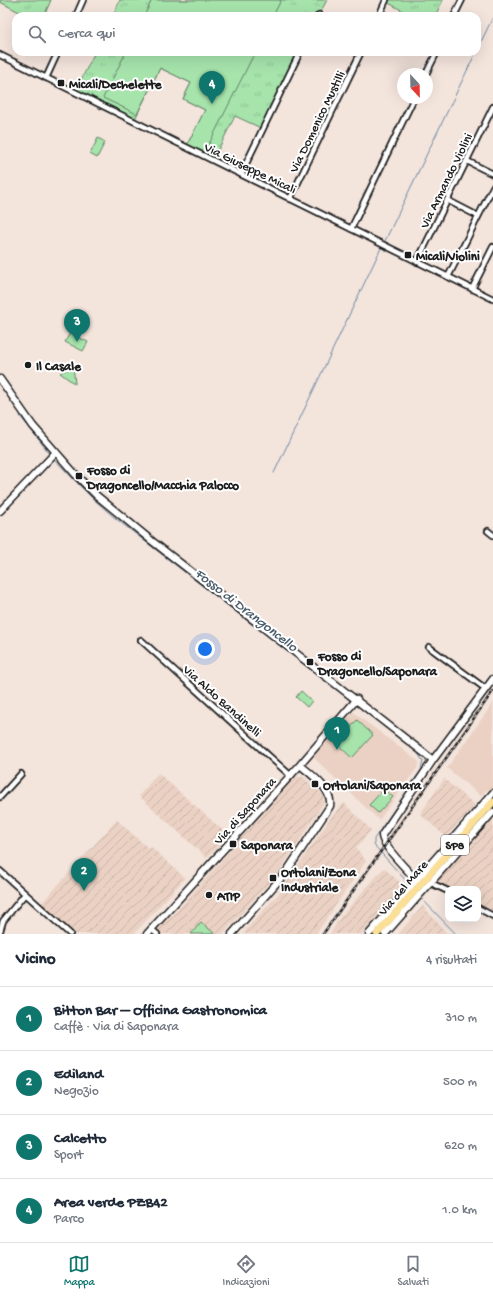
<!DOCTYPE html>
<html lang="it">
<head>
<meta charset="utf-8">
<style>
	body { margin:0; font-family:"Gochi Hand",sans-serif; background:#f6f6f7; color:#1f2937 }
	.controls { position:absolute; right:12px; bottom:12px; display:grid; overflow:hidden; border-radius:8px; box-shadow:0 4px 16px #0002 }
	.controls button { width:36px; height:36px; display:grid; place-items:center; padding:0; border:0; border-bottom:1px solid #e0e1e3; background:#fff; color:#1f2937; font:20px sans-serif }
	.compass { position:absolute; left:397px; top:68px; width:36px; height:36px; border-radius:50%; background:#fff; box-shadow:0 4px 16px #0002; rotate:158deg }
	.you { position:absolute; left:205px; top:649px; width:14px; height:14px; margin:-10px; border:3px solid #fff; border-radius:50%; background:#1a73e8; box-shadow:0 0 0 6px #1a73e833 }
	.badge { display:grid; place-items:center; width:26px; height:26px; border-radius:50%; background:#0f766e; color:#fff; font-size:13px; font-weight:700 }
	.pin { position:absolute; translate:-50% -33px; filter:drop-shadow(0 1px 2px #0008) }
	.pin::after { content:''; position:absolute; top:21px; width:14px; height:12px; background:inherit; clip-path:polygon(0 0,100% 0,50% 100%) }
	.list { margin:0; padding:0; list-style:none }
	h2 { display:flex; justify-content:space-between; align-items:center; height:52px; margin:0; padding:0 16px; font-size:17px }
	h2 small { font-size:13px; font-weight:400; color:#747a83 }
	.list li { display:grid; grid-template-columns:26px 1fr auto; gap:12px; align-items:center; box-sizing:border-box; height:64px; padding:0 16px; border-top:1px solid #e0e1e3 }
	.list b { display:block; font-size:15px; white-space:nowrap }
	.list p { margin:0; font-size:13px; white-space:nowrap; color:#747a83 }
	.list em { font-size:13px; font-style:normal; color:#747a83 }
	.icon { flex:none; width:22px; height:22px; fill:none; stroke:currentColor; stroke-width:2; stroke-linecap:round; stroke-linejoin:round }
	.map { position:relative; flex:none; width:493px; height:934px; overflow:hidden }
	.search { position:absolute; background:#fff; box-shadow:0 4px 16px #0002; left:12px; right:12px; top:12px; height:44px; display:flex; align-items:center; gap:10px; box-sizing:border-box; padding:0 14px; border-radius:12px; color:#747a83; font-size:15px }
	.sheet { height:308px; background:#fff }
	nav { display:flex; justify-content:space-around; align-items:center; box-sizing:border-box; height:56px; border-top:1px solid #e0e1e3; background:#fff; font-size:11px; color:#747a83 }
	nav a { display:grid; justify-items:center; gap:2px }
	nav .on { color:#0f766e }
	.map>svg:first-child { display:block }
	.built { fill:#ead1c3 }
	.industrial { fill:url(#industrial-furrows) }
	.grass { fill:url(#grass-tufts); stroke:#618064 }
	.park { fill:#a6e4ac; stroke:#618064 }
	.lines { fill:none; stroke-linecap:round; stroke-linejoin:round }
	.stream { stroke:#6c89a4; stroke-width:1 }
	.street-casing { stroke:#1c1c1c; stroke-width:8 }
	.secondary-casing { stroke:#1c1c1c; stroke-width:9 }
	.primary-casing { stroke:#1c1c1c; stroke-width:10 }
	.street { stroke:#fff; stroke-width:4.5 }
	.secondary { stroke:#fff; stroke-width:6 }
	.primary { stroke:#fbdf96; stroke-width:7 }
	.rail-casing { stroke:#1c1c1c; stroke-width:2.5 }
	.rail { stroke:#fff; stroke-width:1; stroke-dasharray:3; stroke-linecap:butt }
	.poi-dot { fill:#1c1c1c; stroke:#fff; stroke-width:1.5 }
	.labels { text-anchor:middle; stroke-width:4; stroke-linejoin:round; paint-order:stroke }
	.shield { fill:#fff; stroke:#606060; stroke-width:1 }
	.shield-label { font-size:12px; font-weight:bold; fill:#1c1c1c }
	.poi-label { font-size:13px; font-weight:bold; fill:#1c1c1c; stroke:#fff; text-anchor:start }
	.street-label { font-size:13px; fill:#1c1c1c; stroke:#fff }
	.water-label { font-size:14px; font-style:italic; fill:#4b5c6b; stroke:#fff }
</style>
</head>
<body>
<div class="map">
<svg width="493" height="934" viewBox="0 0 493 934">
	<defs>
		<pattern id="industrial-furrows" width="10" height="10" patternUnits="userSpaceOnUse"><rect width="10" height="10" fill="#ead1c3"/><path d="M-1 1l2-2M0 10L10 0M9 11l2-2" fill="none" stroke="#c8b3a7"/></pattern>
		<pattern id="grass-tufts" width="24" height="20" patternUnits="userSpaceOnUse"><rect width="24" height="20" fill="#a6e4ac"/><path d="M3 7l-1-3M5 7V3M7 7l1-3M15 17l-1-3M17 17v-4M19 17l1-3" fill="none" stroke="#8ec393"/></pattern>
	</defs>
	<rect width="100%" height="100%" fill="#f3e4dc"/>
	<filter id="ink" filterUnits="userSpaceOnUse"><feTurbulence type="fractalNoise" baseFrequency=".025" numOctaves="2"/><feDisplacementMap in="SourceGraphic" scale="8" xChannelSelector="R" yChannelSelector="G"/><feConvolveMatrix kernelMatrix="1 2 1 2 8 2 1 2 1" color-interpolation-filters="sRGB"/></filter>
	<g filter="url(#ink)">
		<!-- built -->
		<path class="built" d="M 493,703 L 493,789 L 491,792 L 486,790 L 481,796 L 447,768 Z
			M 353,712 L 419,762 L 417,768 L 379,820 L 315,759 L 314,756 Z"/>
		<!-- industrial -->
		<path class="industrial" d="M 158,773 L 228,835 L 207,858 L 139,796 Z
			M 294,777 L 303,777 L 322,794 L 325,801 L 281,869 L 223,934 L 215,934 L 201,922 L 191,934 L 161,934 L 158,930 L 160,925 L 168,916 L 172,916 L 215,868 Z
			M 444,779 L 475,805 L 446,837 L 420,814 Z
			M 344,803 L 371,830 L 356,848 L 366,861 L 316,934 L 245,934 L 243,933 L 281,891 L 332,816 Z
			M 493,817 L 493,913 L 478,905 L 478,889 L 449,889 L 439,883 L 440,881 L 437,879 Z
			M 117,820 L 149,849 L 151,847 L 185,878 L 134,934 L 73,934 L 40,905 Z
			M 384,868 L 405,887 L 362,934 L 330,934 L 341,916 Z
			M 423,906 L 447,934 L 398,934 Z"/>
		<!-- grass -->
		<path class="grass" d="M 0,0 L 51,0 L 44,16 L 27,16 L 0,2 Z
			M 120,0 L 327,0 L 318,16 L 113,16 Z
			M 388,0 L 443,0 L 435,16 L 412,16 L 387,2 Z
			M 95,52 L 300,52 L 263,129 L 235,116 L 213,160 L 186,147 L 205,110 L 183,99 L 191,83 L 160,68 L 134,121 L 75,92 Z
			M 201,922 L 215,934 L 191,934 Z"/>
		<!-- park -->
		<path class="park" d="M 152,0 L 281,0 L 273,16 L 144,16 Z
			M 126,52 L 255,52 L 205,152 L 186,147 L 205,110 L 183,99 L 191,83 L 160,68 L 137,114 L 103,98 Z
			M 98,138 L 105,142 L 97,158 L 90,154 Z
			M 70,333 L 88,342 L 83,351 L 65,342 Z
			M 73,366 L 75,383 L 75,384 L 60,373 Z
			M 301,691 L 312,701 L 307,707 L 296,697 Z
			M 357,720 L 373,735 L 352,758 L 336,743 Z
			M 384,789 L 393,797 L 378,813 L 369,805 Z"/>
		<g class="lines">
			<!-- stream -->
			<path class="stream" d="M 477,50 L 493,17
				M 384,243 L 476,52
				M 20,416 L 50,454
				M 53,458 L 91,497 L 115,518 L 351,701
				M 274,473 L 382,246
				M 355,704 L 417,752 L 423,761 L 421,770 L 374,839 L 374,845 L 409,884
				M 420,897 L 456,934"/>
			<defs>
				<path id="street" d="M 76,16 L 83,0
					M 318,16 L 319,15
					M 379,16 L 386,0
					M 454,16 L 462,0
					M 0,55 L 493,299
					M 426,74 L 437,52
					M 46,78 L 58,52
					M 467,161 L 493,174
					M 241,174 L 300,52
					M 290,199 L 361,52
					M 447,200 L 478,216
					M 351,229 L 414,98
					M 417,262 L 493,107
					M 448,277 L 493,187
					M 472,289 L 493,247
					M 488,531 L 493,535
					M 141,640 L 291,776
					M 429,647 L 486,689
					M 0,797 L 21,774
					M 0,871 L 70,934
					M 435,885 L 448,891
					M 478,908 L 493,916
					M 151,929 L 157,934
					M 0,931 L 3,921 L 25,894"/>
				<path id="secondary" d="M 0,379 L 33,426 L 76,475 L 96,495 L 152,541 L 433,760
					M 0,511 L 56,452
					M 416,880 C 409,871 381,845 382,835 L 433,760 L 493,679
					M 147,934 L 300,765 L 357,699
					M 232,934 L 287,871 L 330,806 C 333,790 311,774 300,765
					M 369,934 L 493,793
					M 385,934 L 493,812"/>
				<path id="primary" d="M 377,934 L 493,802"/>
			</defs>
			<!-- street casing -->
			<use href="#street" class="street-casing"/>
			<!-- secondary casing -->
			<use href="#secondary" class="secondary-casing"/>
			<!-- primary casing -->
			<use href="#primary" class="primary-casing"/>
			<!-- street -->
			<use href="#street" class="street"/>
			<!-- secondary -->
			<use href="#secondary" class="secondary"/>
			<!-- primary -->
			<use href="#primary" class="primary"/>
			<defs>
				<path id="rail" d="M 323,934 L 493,691"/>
			</defs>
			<!-- rail casing -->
			<use href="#rail" class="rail-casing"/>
			<!-- rail -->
			<use href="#rail" class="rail"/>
		</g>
	</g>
	<!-- markers -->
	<g class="poi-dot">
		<rect x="57" y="79" width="8" height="8" rx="2"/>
		<rect x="404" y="251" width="8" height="8" rx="2"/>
		<circle cx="28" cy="365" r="4"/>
		<rect x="75" y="472" width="8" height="8" rx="2"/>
		<rect x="306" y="658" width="8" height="8" rx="2"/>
		<rect x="311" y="780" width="8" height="8" rx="2"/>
		<rect x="229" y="840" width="8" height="8" rx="2"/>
		<rect x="269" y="874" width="8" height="8" rx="2"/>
		<circle cx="209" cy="895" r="4"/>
	</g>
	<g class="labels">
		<!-- shield labels -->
		<rect class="shield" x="441" y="835" width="28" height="20" rx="3"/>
		<g class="shield-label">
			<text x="455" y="849">SP8</text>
		</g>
		<!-- poi labels -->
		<g class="poi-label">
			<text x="69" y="88">Micali/Dechelette</text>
			<text x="416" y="260">Micali/Violini</text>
			<text x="36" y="370">Il Casale</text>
			<text x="87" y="474">Fosso di<tspan x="87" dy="15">Dragoncello/Macchia Palocco</tspan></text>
			<text x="318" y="660">Fosso di<tspan x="318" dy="15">Dragoncello/Saponara</tspan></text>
			<text x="323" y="789">Ortolani/Saponara</text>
			<text x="241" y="849">Saponara</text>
			<text x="281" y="876">Ortolani/Zona<tspan x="281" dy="15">Industriale</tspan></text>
			<text x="217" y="900">ATIP</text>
		</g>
		<!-- street labels -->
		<g class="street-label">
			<text transform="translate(316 121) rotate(-64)" y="5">Via Domenico Mustilli</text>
			<text transform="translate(251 167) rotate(26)" y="5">Via Giuseppe Micali</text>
			<text transform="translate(445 180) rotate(-64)" y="5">Via Armando Violini</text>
			<text transform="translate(223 700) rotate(42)" y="5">Via Aldo Bandinelli</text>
			<text transform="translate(244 810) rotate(-48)" y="5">Via di Saponara</text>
			<text transform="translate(402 887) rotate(-49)" y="5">Via del Mare</text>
		</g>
		<!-- water labels -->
		<g class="water-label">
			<text transform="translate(247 609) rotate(38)" y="5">Fosso di Drangoncello</text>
		</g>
	</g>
</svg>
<div class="controls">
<button><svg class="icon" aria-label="layers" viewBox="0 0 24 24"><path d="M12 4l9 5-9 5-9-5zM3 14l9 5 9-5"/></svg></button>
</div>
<svg class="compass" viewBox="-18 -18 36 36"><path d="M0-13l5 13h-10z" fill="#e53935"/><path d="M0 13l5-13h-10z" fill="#747a83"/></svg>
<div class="you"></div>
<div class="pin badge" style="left:337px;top:750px">1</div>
<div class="pin badge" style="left:84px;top:891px">2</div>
<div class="pin badge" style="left:77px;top:342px">3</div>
<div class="pin badge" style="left:212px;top:104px">4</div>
<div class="search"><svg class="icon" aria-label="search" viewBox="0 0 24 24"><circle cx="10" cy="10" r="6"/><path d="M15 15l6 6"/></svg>Cerca qui</div>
</div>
<section class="sheet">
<h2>Vicino<small>4 risultati</small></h2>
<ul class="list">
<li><span class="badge">1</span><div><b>Bitton Bar – Officina Gastronomica</b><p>Caffè · Via di Saponara</p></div><em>310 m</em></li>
<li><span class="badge">2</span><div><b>Ediland</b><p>Negozio</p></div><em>500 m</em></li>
<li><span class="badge">3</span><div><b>Calcetto</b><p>Sport</p></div><em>620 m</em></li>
<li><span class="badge">4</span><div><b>Area verde PZB42</b><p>Parco</p></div><em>1.0 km</em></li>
</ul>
</section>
<nav>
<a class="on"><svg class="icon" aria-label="map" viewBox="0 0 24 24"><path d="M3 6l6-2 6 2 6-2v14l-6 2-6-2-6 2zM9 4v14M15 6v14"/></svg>Mappa</a>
<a><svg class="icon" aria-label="directions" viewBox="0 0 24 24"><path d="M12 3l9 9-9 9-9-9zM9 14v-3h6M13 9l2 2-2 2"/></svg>Indicazioni</a>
<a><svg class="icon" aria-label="saved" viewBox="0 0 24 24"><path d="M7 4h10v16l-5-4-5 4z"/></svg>Salvati</a>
</nav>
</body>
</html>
